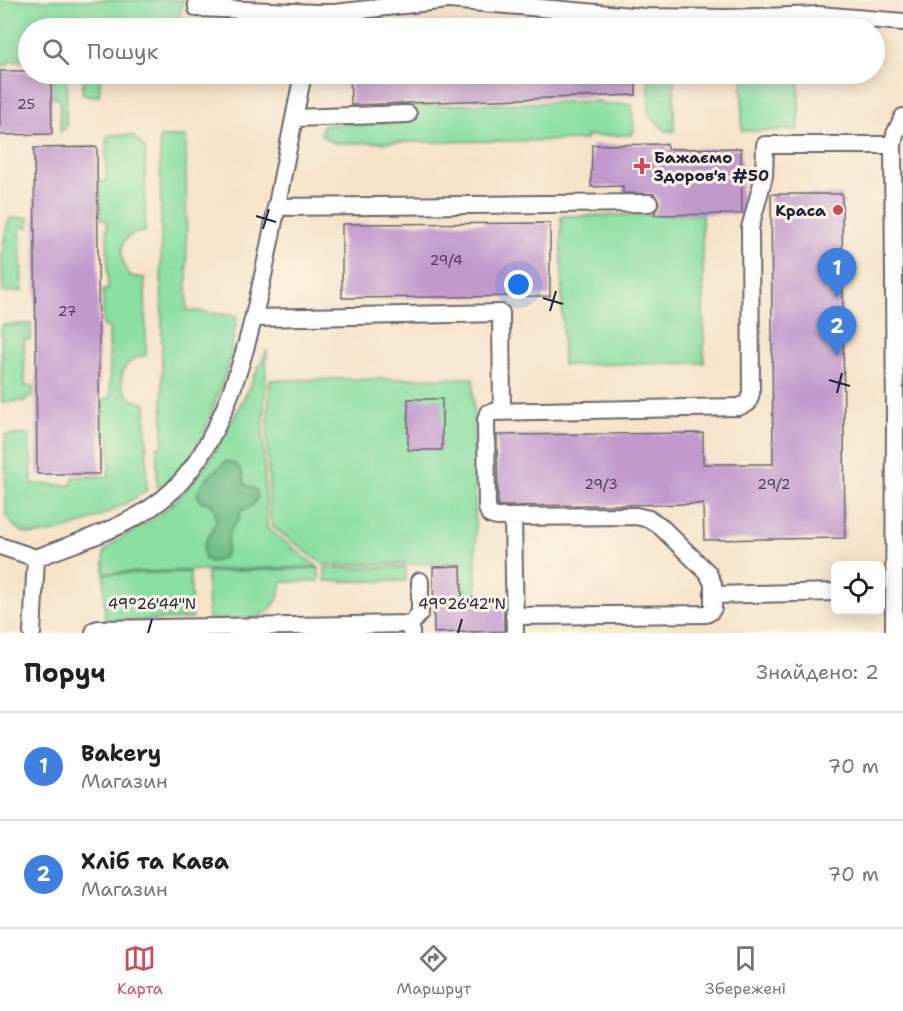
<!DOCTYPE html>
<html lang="uk">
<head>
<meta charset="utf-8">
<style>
	body { margin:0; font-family:"Shantell Sans",sans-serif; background:#f6f6f6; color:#222 }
	.controls { position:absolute; right:18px; bottom:18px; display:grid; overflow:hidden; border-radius:9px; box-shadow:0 3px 15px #0003 }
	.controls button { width:54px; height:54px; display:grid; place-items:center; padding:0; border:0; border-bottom:2px solid #e0e0e0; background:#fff; color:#222; font:30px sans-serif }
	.you { position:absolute; left:519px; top:285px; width:21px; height:21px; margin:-15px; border:4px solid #fff; border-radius:50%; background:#1a73e8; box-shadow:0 0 0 9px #1a73e833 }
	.badge { display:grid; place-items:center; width:39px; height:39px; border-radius:50%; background:#d1495b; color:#fff; font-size:20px; font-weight:700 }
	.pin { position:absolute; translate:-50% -50px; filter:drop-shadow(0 2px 3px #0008) }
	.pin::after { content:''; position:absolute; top:32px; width:21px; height:18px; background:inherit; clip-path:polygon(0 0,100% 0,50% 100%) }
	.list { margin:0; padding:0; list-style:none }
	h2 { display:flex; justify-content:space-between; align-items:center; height:78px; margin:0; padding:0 24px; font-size:26px }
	h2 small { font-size:20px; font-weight:400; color:#767676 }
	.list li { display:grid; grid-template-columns:39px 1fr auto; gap:18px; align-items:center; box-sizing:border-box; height:108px; padding:0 24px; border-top:2px solid #e0e0e0 }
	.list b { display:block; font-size:22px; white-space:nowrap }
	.list p { margin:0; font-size:20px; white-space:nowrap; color:#767676 }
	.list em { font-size:20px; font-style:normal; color:#767676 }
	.icon { flex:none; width:33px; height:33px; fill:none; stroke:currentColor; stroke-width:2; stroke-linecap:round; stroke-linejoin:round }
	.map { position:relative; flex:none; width:903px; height:633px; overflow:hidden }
	.search { position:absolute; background:#fff; box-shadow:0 3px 15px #0003; left:18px; right:18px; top:18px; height:66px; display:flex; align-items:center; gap:15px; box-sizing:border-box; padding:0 21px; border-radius:33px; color:#767676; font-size:22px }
	.sheet { height:294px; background:#fff }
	nav { display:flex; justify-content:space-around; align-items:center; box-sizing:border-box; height:84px; border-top:2px solid #e0e0e0; background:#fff; font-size:16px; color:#767676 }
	nav a { display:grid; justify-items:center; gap:3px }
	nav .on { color:#d1495b }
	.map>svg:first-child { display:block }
	.green { fill:#8adfa2; stroke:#56806e; stroke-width:1.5 }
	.forest { fill:#6fbe88; stroke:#487062; stroke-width:1.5 }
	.building { fill:#c199cd }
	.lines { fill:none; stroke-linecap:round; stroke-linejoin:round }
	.service-casing { stroke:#6c666d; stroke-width:20 }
	.service { stroke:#fff; stroke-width:16 }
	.ticks { fill:none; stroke:#22223b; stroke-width:2 }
	.poi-dot { fill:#d1495b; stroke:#fcf5e5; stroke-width:2 }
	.labels { text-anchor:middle; stroke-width:6; stroke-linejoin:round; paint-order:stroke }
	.number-label { font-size:14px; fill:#4a4060 }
	.poi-label { font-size:16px; font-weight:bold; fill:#22223b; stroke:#fcf5e5; text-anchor:start }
	.ticks-label { font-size:15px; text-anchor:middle; fill:#22223b; stroke:#fcf5e5; stroke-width:6; stroke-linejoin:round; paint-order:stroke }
</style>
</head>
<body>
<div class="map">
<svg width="903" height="633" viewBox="0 0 903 633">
	<rect width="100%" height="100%" fill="#fcf5e5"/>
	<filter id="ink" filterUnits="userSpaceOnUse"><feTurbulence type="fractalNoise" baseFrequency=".0167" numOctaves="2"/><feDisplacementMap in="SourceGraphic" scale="12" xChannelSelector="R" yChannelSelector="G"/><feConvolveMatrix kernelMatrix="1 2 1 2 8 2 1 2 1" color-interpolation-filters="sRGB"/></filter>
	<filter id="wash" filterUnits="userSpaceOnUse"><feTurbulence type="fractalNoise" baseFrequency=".008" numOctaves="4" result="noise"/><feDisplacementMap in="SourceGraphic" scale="24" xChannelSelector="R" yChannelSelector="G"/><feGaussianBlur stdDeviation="1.35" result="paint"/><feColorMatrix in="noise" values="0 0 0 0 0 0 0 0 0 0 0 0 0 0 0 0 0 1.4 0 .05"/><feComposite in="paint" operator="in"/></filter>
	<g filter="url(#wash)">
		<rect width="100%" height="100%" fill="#f6e4ca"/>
		<!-- green -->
		<path class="green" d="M 0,0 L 184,0 L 176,28 L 28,28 L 28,61 L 9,61 L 8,65 L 0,65 Z
			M 53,74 L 67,74 L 66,127 L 60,132 L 60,100 L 54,98 Z
			M 84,74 L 101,74 L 99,96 L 82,95 Z
			M 648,74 L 674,74 L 674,131 L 666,131 L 649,115 Z
			M 742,74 L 799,74 L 799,130 L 742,131 Z
			M 600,101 L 603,104 L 632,104 L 634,131 L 631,135 L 586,136 L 586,140 L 334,143 L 321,135 L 323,125 L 411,121 L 411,106 Z
			M 110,135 L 132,135 L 145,148 L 145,232 C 116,232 118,258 130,276 L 145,278 L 146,355 C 113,360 114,399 146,404 L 147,490 C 123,507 51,544 22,532 C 15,529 11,522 6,516 L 5,435 L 30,435 L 32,484 L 72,485 L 73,477 L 109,476 L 110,436 L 103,434 L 103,399 L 110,398 L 109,327 L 103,327 L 103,290 L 108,290 L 107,220 L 101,219 L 100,181 L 106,181 L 106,140 Z
			M 160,137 L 186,137 L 187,310 L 237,316 L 229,363 L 199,449 L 170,485 L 157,487 L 157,447 L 163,446 Z
			M 702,214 L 704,363 L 563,365 L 561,216 Z
			M 11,218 L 29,218 L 29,227 L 20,227 L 22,291 L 3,292 C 2,268 0,236 11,218 Z
			M 31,324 L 31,339 L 24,340 L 25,386 L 33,386 L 33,397 L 25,398 L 25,401 L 2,402 L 1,325 Z
			M 267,350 L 263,439 L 267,528 L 318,567 L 104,573 L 104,552 C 121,534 145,527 164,511 C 214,469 239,408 267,350 Z
			M 473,378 L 477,633 L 464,633 L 463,563 L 324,565 L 273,527 L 270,518 L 267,438 L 270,380 Z
			M 406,567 L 406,581 L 325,581 L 325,568 Z
			M 319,568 L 319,581 L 282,582 C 279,600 273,613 254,618 L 208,619 L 207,572 Z
			M 190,572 L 192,619 L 105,621 L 104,574 Z"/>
		<!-- forest -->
		<path class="forest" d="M 226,461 C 240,464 243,470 244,484 L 256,490 L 258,497 L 252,506 L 241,511 C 239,524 235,522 230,532 C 225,543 232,555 218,560 C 212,563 210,562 205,559 C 196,535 228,530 211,504 L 200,501 L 197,494 L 205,480 Z"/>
		<g id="blocks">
			<!-- building -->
			<path class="building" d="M 0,71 L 28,71 L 28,74 L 51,74 L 52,134 L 0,135 Z
				M 350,74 L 636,74 L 636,95 L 351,105 Z
				M 667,144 L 667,149 L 741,148 L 742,214 L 654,215 L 659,202 L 654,194 L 623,193 L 623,186 L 591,187 L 592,145 Z
				M 97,147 L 100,474 L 37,474 L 34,148 Z
				M 771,194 L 842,194 L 845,538 L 704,540 L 703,504 L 498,506 L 497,435 L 703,433 L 703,464 L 773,464 Z
				M 550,223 L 550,296 L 342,298 L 342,224 Z
				M 408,399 L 442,399 L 442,450 L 408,450 Z
				M 461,566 L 462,598 L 504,597 L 504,631 L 434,633 L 433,567 Z"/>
		</g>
	</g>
	<g filter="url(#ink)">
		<use href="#blocks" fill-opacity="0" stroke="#6c666d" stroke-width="1.5"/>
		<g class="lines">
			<defs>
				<path id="service" d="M 197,0 L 197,8 L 316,13 L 335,13 L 447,0
					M 449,0 L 643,17 L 729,18 L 819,15 L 903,22
					M 312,28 L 316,13
					M 294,118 L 408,114
					M 276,207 L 649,203
					M 255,318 L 501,313 L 502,411
					M 513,517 L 515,633
					M 0,546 L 36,558 L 32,633
					M 36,558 C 82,540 137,525 173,490 C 235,430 258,302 274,221 C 283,172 293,123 303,74
					M 836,592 L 713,595 L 713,584 L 708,573 L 659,525 L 649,519 L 636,516 L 497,517 L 490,515 L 487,508 L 486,420 L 488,413 L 494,412 L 738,407 L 748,403 L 751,393 L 750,228 L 764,176 L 765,145 L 893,145
					M 514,616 L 706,614 L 710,612 L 713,608 L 713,595
					M 411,624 L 420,613 L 420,581
					M 94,633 L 95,630 L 99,629 L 411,624 L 411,633
					M 894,633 L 895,419 L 893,145 L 895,134 L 903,117"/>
			</defs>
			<!-- service casing -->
			<use href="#service" class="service-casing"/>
			<!-- service -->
			<use href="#service" class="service"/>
		</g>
	</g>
	<!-- ticks -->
	<path class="ticks" d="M 256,216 L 276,222M 263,229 L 269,209M 543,298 L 563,304M 550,311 L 556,291M 829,380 L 850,386M 837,393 L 842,373M 148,633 L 152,619M 458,633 L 462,619"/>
	<!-- markers -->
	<g class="poi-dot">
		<path d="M639 157h6v6h6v6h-6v6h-6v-6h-6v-6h6z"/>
		<circle cx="838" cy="210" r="6"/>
	</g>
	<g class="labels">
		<!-- number labels -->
		<g class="number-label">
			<text x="26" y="109">25</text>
			<text x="446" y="265">29/4</text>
			<text x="67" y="316">27</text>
			<text x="601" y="489">29/3</text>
			<text x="774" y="489">29/2</text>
		</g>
		<!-- poi labels -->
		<g class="poi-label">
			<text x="654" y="163">Бажаємо<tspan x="654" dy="18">Здоров'я #50</tspan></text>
			<text x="826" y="216" text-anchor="end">Краса</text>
		</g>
	</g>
	<g class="ticks-label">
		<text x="152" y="609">49°26'44"N</text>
		<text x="462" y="609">49°26'42"N</text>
	</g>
</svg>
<div class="controls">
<button><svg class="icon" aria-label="locate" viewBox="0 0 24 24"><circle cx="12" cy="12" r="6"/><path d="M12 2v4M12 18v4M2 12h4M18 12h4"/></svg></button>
</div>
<div class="you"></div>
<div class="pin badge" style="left:837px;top:298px;background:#3f7fe0">1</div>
<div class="pin badge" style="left:837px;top:356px;background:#3f7fe0">2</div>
<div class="search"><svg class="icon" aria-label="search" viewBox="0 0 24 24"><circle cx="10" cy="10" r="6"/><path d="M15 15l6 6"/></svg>Пошук</div>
</div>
<section class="sheet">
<h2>Поруч<small>Знайдено: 2</small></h2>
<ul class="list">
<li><span class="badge" style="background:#3f7fe0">1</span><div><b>Bakery</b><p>Магазин</p></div><em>70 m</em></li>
<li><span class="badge" style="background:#3f7fe0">2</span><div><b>Хліб та Кава</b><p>Магазин</p></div><em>70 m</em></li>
</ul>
</section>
<nav>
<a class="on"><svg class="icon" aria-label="map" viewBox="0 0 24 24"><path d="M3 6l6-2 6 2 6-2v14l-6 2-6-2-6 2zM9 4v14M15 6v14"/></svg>Карта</a>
<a><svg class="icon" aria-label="directions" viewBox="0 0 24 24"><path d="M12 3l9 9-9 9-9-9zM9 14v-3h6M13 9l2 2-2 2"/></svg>Маршрут</a>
<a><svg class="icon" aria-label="saved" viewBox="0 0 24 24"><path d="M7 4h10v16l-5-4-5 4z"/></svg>Збережені</a>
</nav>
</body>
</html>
